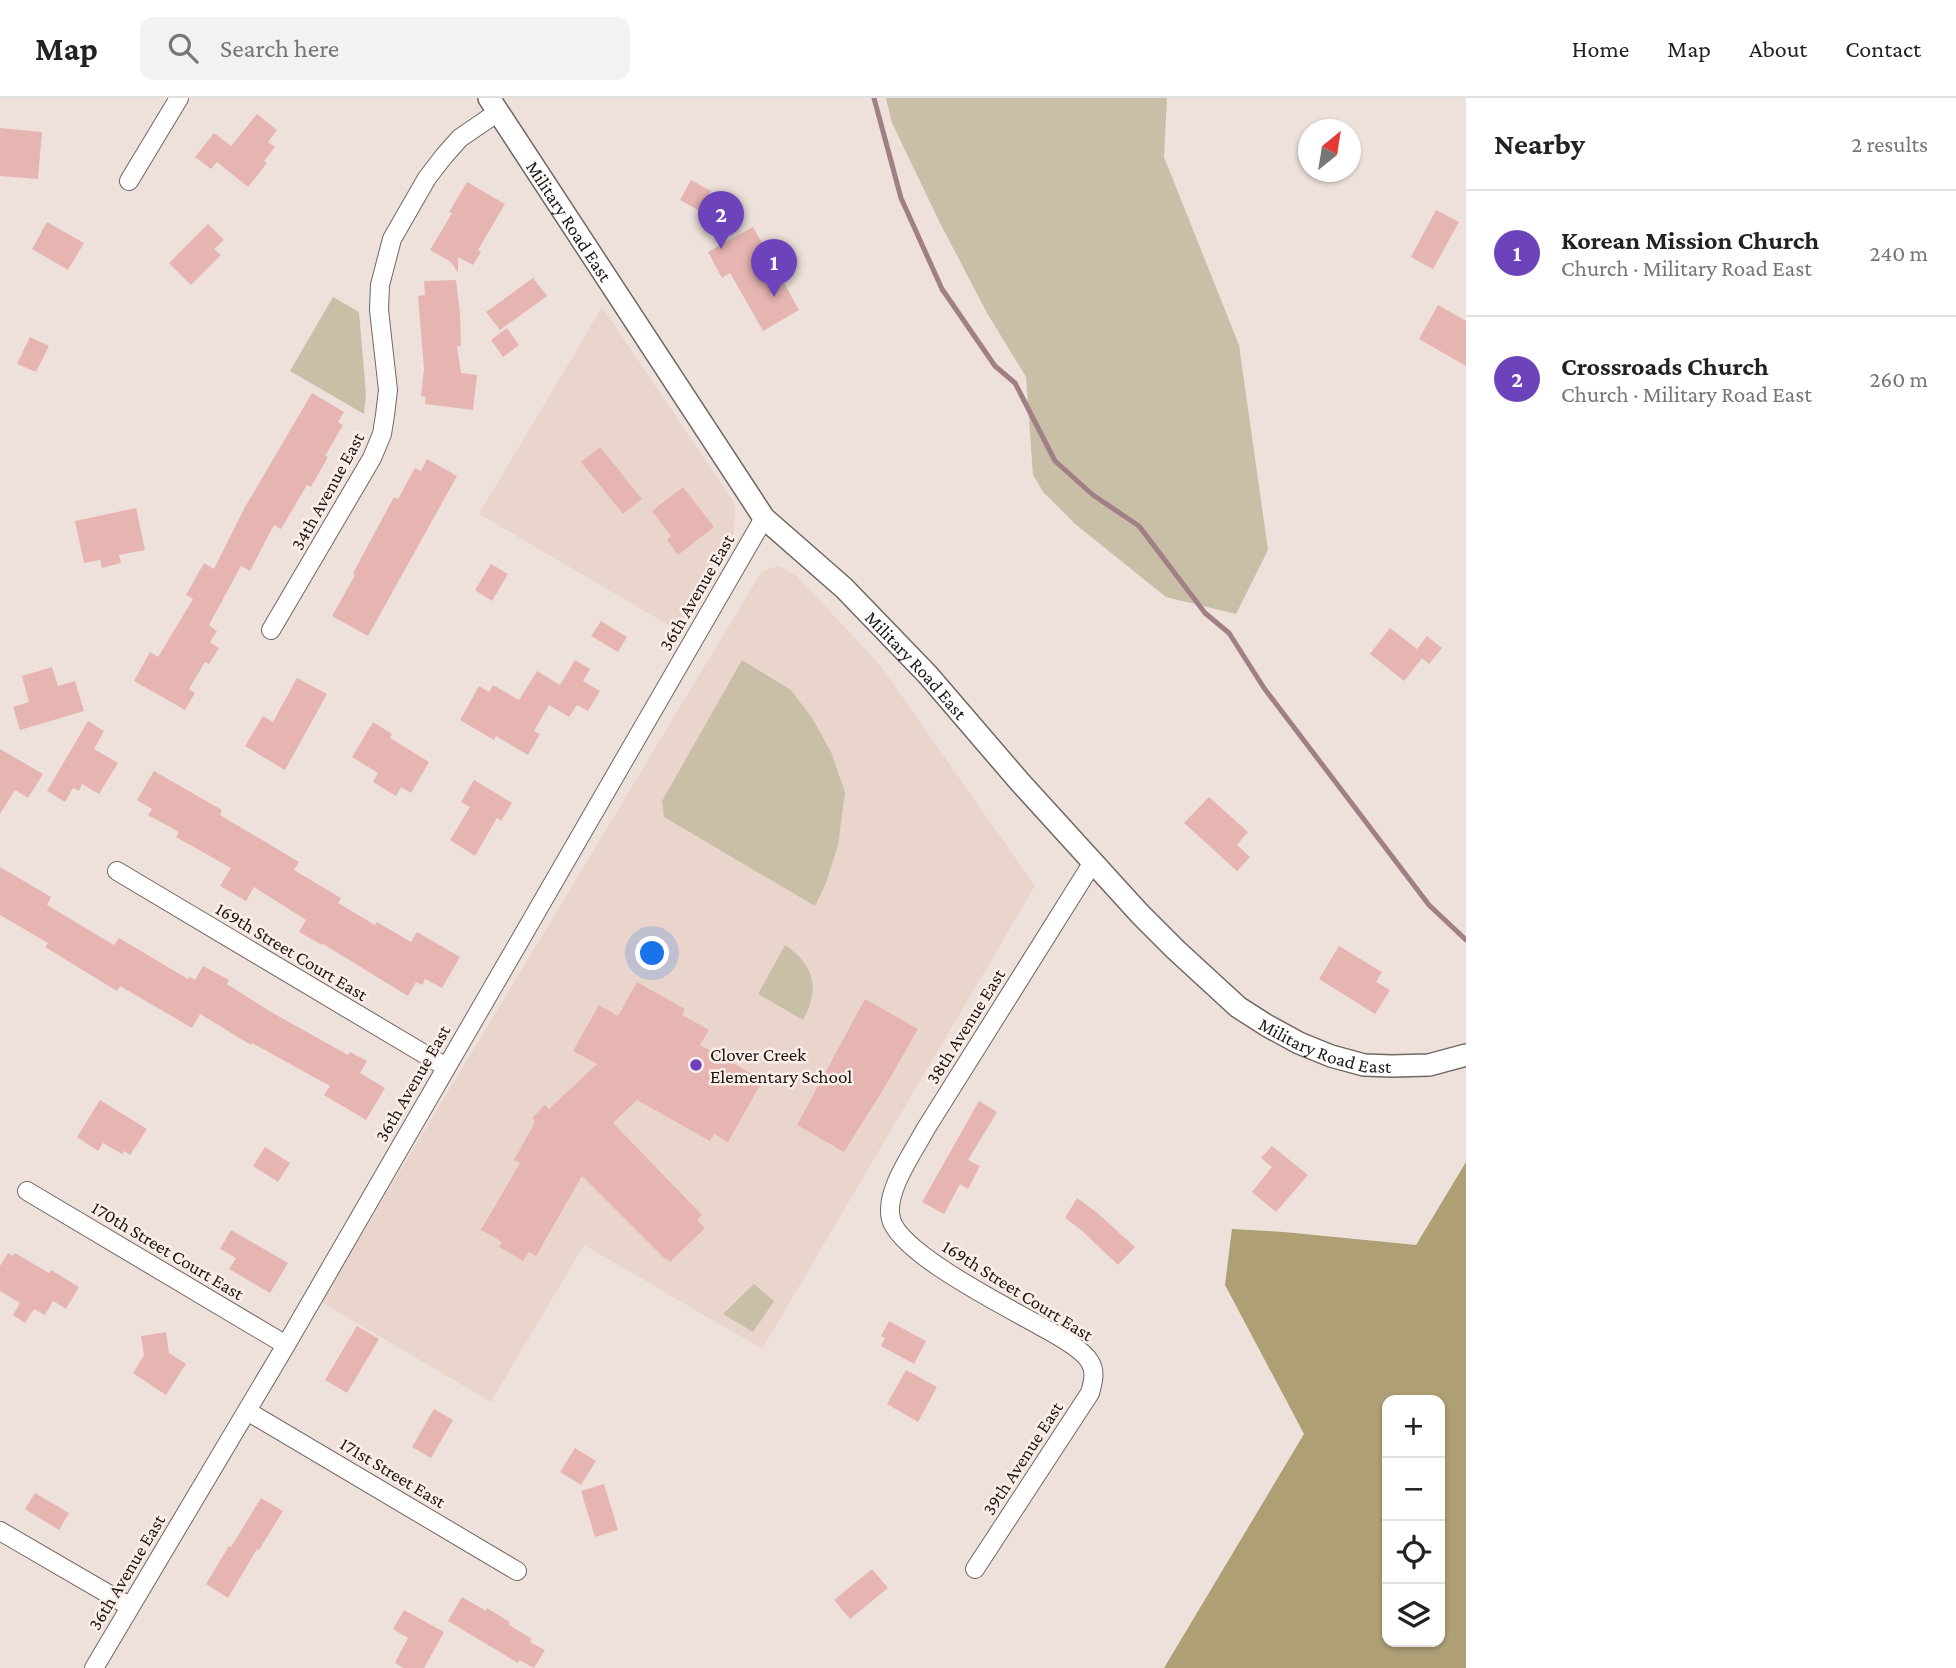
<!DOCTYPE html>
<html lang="en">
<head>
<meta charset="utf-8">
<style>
	body { margin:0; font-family:"Crimson Pro",serif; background:#f2f2f2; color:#222 }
	.controls { position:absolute; right:21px; bottom:21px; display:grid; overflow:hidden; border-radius:14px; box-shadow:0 2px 5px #0004 }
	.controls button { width:63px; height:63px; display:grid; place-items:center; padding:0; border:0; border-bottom:2px solid #e0e0e0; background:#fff; color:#222; font:35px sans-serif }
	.compass { position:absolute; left:1298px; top:21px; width:63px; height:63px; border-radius:50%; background:#fff; box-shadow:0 2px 5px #0004; rotate:30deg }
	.you { position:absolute; left:653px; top:856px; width:24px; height:24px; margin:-18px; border:5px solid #fff; border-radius:50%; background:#1a73e8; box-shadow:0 0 0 10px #1a73e833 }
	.badge { display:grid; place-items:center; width:46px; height:46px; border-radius:50%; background:#6d43bc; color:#fff; font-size:23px; font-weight:700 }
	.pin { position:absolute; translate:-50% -58px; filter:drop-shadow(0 2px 4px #0008) }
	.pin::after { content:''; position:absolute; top:37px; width:24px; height:21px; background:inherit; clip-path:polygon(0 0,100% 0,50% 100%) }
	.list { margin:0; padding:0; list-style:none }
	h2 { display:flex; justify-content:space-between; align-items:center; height:91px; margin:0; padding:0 28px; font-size:30px }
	h2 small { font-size:23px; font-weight:400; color:#767676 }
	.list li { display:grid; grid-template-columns:46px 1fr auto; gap:21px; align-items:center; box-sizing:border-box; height:126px; padding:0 28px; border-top:2px solid #e0e0e0 }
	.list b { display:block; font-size:26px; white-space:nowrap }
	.list p { margin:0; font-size:23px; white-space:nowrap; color:#767676 }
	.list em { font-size:23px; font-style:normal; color:#767676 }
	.icon { flex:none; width:38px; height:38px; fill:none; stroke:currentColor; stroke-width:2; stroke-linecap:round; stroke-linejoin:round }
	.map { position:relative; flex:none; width:1466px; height:1570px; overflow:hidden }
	header { display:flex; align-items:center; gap:42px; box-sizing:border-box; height:98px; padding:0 35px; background:#fff; border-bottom:2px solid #e0e0e0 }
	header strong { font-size:33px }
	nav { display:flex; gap:38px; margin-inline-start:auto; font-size:24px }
	.search { width:490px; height:63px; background:#f2f2f2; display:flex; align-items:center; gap:18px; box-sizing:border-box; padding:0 24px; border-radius:14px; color:#767676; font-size:26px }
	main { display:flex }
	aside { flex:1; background:#fff }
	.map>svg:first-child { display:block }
	.built { fill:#e9d5cc }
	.green { fill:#c9bfa6 }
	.forest { fill:#ae9f75; fill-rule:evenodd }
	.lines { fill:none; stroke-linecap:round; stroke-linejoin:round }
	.stream { stroke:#a27e87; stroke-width:5 }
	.building { fill:#e7b5b1 }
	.minor-casing { stroke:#716661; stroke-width:20 }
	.tertiary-casing { stroke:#716661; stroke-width:24 }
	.minor { stroke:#fff; stroke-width:18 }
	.tertiary { stroke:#fff; stroke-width:21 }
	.poi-dot { fill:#6d43bc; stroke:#fceee9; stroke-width:2.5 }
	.labels { text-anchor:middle; stroke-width:5; stroke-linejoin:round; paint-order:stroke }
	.street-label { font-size:19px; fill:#1c1816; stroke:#fceee9 }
	.poi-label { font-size:19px; fill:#1c1816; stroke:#fceee9; text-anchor:start }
</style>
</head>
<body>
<header>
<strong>Map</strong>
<div class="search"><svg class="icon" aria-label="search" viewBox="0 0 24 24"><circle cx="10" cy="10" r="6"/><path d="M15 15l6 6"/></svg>Search here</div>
<nav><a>Home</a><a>Map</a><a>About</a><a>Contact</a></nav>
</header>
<main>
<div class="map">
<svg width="1466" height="1570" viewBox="0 0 1466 1570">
	<rect width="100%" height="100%" fill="#eee1dc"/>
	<!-- built -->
	<path class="built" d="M 602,209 L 735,406 L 734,435 L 677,532 L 479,416 Z
		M 779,468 L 796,477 L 880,567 L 1035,788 L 762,1251 L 584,1147 L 491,1304 L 321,1204 L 762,473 Z"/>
	<!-- green -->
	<path class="green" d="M 886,0 L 1167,0 L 1164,59 L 1239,247 L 1268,452 L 1236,516 L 1166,499 L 1075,426 L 1044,395 L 1033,377 L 1026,279 L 987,215 L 940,125 L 892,25 Z
		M 333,199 L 359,214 L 366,296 L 364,316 L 290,273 Z
		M 742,562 L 791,592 L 812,620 L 831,654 L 845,694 L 838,747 L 826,785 L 815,808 L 664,719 L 662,703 Z
		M 785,847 C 815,867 820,891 803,922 L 758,896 Z
		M 754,1186 L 774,1203 L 753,1234 L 723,1216 Z"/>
	<!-- forest -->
	<path class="forest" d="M 1466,1064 L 1466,1570 L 1164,1570 L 1304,1336 L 1225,1187 L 1232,1131 L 1284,1134 L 1416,1147 ZM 1387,1302 L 1440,1302 L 1440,1544 L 1387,1544 Z"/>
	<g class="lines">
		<!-- stream -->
		<path class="stream" d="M 874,0 L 901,100 L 942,191 L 995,268 L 1015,285 L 1055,363 L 1093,397 L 1139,428 L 1205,515 L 1229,535 L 1264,590 L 1429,807 L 1466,842"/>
	</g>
	<!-- building -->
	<path class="building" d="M 257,16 L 277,32 L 268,44 L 275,49 L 264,63 L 267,65 L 248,89 L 217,64 L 211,71 L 195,59 L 214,35 L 231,48 Z
		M 0,30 L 42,34 L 38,81 L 0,78 Z
		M 691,82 L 711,93 L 700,113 L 680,102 Z
		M 467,84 L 505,106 L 478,152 L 481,154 L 473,167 L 458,159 L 458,175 L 451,164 L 430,152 L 452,115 L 449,114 Z
		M 1436,112 L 1459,124 L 1433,171 L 1411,159 Z
		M 47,124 L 84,145 L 68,172 L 32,151 Z
		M 208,126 L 224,142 L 214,151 L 221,157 L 191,187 L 169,165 Z
		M 753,129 L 799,212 L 763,233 L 730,175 L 722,180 L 708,154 Z
		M 533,180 L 547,198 L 500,232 L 486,214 Z
		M 456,182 L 460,215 L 461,248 L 457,248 L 461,275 L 477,277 L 473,312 L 425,306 L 426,299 L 421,298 L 424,271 L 418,198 L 425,197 L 424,183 Z
		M 1438,207 L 1466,223 L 1466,268 L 1419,241 Z
		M 507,230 L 519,247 L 503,259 L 491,242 Z
		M 30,239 L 49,248 L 36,274 L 17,266 Z
		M 312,295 L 344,314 L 338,324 L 343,327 L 325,358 L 328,359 L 311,389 L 307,387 L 281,431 L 274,427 L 250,473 L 241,468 L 209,527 L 217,533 L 210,544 L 219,550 L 209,566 L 205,564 L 189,591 L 195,595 L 185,612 L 134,583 L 150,554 L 158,559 L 193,501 L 186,497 L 204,465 L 214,471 L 245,409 Z
		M 600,349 L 642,401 L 623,416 L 581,364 Z
		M 427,361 L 457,378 L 368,538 L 332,518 L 355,477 L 353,475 L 394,399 L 398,401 L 415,370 L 421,373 Z
		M 683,389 L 714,429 L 678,457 L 667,442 L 671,438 L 652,413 Z
		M 136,410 L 145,452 L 119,457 L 121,465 L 102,470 L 100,462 L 84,465 L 75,423 Z
		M 491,466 L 508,476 L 492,503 L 475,492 Z
		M 601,523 L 627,539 L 618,554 L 591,538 Z
		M 1390,530 L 1417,551 L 1427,538 L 1442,550 L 1429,566 L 1422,560 L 1404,583 L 1370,556 Z
		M 575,562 L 590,571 L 583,583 L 600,593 L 588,613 L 577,607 L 569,619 L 549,607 L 534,633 L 540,636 L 528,657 L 496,638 L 494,642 L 460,622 L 479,588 L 489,594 L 493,587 L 519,602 L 537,573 L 560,587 Z
		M 52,569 L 58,588 L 75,583 L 84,613 L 20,632 L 13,609 L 29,604 L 22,578 Z
		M 297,580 L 327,596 L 285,672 L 245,648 L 263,618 L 273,624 Z
		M 88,623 L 104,633 L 94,651 L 118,665 L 99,696 L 82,686 L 79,693 L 73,690 L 65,704 L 47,693 Z
		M 373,624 L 392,636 L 390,640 L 429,664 L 411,695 L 401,689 L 396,698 L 373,684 L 378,675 L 352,659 Z
		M 0,651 L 43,676 L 28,700 L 15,692 L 0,716 Z
		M 154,673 L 222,712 L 220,717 L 299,764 L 294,772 L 341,800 L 338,805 L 375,827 L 377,824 L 411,844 L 417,834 L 460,859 L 442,890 L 425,881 L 422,887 L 416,884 L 408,898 L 323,846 L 322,847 L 299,834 L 306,822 L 254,789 L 246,803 L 220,788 L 231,770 L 176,739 L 179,734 L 148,717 L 152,711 L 137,702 Z
		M 474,682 L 512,705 L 501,723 L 497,720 L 475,758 L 450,742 L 470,709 L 461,704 Z
		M 1209,699 L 1248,734 L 1237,747 L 1250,759 L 1237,773 L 1184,725 Z
		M 0,769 L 51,799 L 47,807 L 114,847 L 119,840 L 188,881 L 190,879 L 195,882 L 203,868 L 229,882 L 227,886 L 271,914 L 348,957 L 350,954 L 367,963 L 360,975 L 385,990 L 366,1022 L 324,997 L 330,988 L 252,945 L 251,947 L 200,916 L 192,930 L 120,888 L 117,893 L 45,849 L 48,845 L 0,817 Z
		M 1339,848 L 1382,874 L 1376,884 L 1390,892 L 1375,916 L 1319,881 Z
		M 637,884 L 685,911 L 682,917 L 709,932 L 700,947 L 763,982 L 728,1044 L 714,1036 L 710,1043 L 637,1002 L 613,1025 L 702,1117 L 697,1122 L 705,1130 L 670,1164 L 667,1161 L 666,1162 L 582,1078 L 536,1158 L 529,1154 L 523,1163 L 499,1149 L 502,1144 L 481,1132 L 520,1065 L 514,1062 L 535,1024 L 532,1020 L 545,1007 L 549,1011 L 597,966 L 573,953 L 599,907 L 618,918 Z
		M 865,901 L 918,931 L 886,987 L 844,1054 L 797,1027 Z
		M 100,1002 L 147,1031 L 130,1057 L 124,1053 L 122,1056 L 103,1045 L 98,1053 L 77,1039 Z
		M 979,1003 L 997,1014 L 968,1062 L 980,1068 L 968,1091 L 960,1086 L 944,1116 L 922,1104 Z
		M 1272,1048 L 1308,1077 L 1276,1114 L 1252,1094 L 1272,1069 L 1261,1060 Z
		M 265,1049 L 290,1065 L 278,1084 L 253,1068 Z
		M 1077,1100 L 1095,1113 L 1135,1149 L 1118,1167 L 1080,1131 L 1065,1120 Z
		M 231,1132 L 288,1165 L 270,1195 L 229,1171 L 236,1160 L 220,1151 Z
		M 8,1155 L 13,1158 L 15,1155 L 49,1175 L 51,1172 L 79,1189 L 66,1211 L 53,1203 L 45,1217 L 34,1211 L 25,1225 L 13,1217 L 20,1205 L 0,1193 L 0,1168 Z
		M 889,1223 L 926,1243 L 914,1266 L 881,1248 L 885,1240 L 881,1238 Z
		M 357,1228 L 379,1241 L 347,1295 L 325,1282 Z
		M 166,1234 L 169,1255 L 186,1266 L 166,1297 L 133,1275 L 144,1257 L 141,1238 Z
		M 906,1272 L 937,1289 L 918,1324 L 887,1306 Z
		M 434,1311 L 453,1322 L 431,1360 L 412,1349 Z
		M 575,1350 L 596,1363 L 581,1387 L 560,1374 Z
		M 604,1386 L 618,1432 L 595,1439 L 581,1393 Z
		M 35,1395 L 69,1415 L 59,1432 L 25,1411 Z
		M 261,1400 L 283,1413 L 259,1452 L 257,1451 L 228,1500 L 206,1486 L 229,1448 L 231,1449 Z
		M 872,1471 L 888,1490 L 850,1521 L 834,1502 Z
		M 462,1499 L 486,1513 L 487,1510 L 510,1524 L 509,1527 L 532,1541 L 530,1544 L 545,1552 L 534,1570 L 519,1562 L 518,1565 L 448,1523 Z
		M 404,1512 L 444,1534 L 424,1570 L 404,1570 L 395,1565 L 408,1540 L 393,1531 Z"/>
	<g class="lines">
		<defs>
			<path id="minor" d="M 129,83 L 179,0
				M 271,532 L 372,360 L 382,336 L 385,317 L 388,292 L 379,212 L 380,187 L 392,141 L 427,80 L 444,58 L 460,40 L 498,14
				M 117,773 L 446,969
				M 27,1093 L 286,1247
				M 247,1313 L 517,1473
				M 0,1433 L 129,1508
				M 975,1471 L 1090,1295 C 1093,1284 1096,1274 1090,1264 C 1083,1251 1055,1236 1042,1229 C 1009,1210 900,1156 891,1121 C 884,1094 913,1055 925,1032 L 1093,764
				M 94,1570 L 286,1247 L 764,420"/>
			<g id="tertiary">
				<path id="s1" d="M 489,0 L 764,420 L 844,490 L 928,577 L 1019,683 L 1140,816 L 1176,852 L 1238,909 L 1266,927 L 1299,945 L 1331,958 L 1364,967 L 1392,968 L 1429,967 L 1466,957"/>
			</g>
		</defs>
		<!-- minor casing -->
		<use href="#minor" class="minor-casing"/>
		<!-- tertiary casing -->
		<use href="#tertiary" class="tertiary-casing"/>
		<!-- minor -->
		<use href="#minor" class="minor"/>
		<!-- tertiary -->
		<use href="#tertiary" class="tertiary"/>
	</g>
	<!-- markers -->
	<circle class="poi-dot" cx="696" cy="967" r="7"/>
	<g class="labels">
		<!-- street labels -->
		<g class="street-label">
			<text dy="7" stroke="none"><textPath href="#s1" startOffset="147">Military Road East</textPath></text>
			<text transform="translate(327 393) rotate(-61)" y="7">34th Avenue East</text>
			<text transform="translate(696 494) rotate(-60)" y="7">36th Avenue East</text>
			<text dy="7" stroke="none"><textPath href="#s1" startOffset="714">Military Road East</textPath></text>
			<text transform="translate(292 853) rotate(31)" y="7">169th Street Court East</text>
			<text transform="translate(965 928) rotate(-58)" y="7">38th Avenue East</text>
			<text dy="7" stroke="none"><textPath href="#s1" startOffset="1281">Military Road East</textPath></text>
			<text transform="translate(412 985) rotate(-60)" y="7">36th Avenue East</text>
			<text transform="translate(168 1152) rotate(31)" y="7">170th Street Court East</text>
			<text transform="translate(1018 1192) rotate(32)" y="7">169th Street Court East</text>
			<text transform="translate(1022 1360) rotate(-57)" y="7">39th Avenue East</text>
			<text transform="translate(393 1374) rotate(31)" y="7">171st Street East</text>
			<text transform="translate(126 1474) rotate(-59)" y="7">36th Avenue East</text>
		</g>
		<!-- poi labels -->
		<g class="poi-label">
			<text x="710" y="963">Clover Creek<tspan x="710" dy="22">Elementary School</tspan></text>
		</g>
	</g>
</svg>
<div class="controls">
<button>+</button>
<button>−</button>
<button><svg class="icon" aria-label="locate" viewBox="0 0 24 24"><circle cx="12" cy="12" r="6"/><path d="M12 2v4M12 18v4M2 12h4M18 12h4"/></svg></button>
<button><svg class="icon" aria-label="layers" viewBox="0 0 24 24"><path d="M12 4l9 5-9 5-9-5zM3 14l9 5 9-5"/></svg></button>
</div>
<svg class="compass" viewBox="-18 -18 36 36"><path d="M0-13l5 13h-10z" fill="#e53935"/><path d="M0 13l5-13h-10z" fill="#767676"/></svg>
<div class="you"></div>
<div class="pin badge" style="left:774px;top:199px">1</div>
<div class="pin badge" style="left:721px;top:151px">2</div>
</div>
<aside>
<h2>Nearby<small>2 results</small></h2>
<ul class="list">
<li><span class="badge">1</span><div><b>Korean Mission Church</b><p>Church · Military Road East</p></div><em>240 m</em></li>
<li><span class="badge">2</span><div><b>Crossroads Church</b><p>Church · Military Road East</p></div><em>260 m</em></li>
</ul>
</aside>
</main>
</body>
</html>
